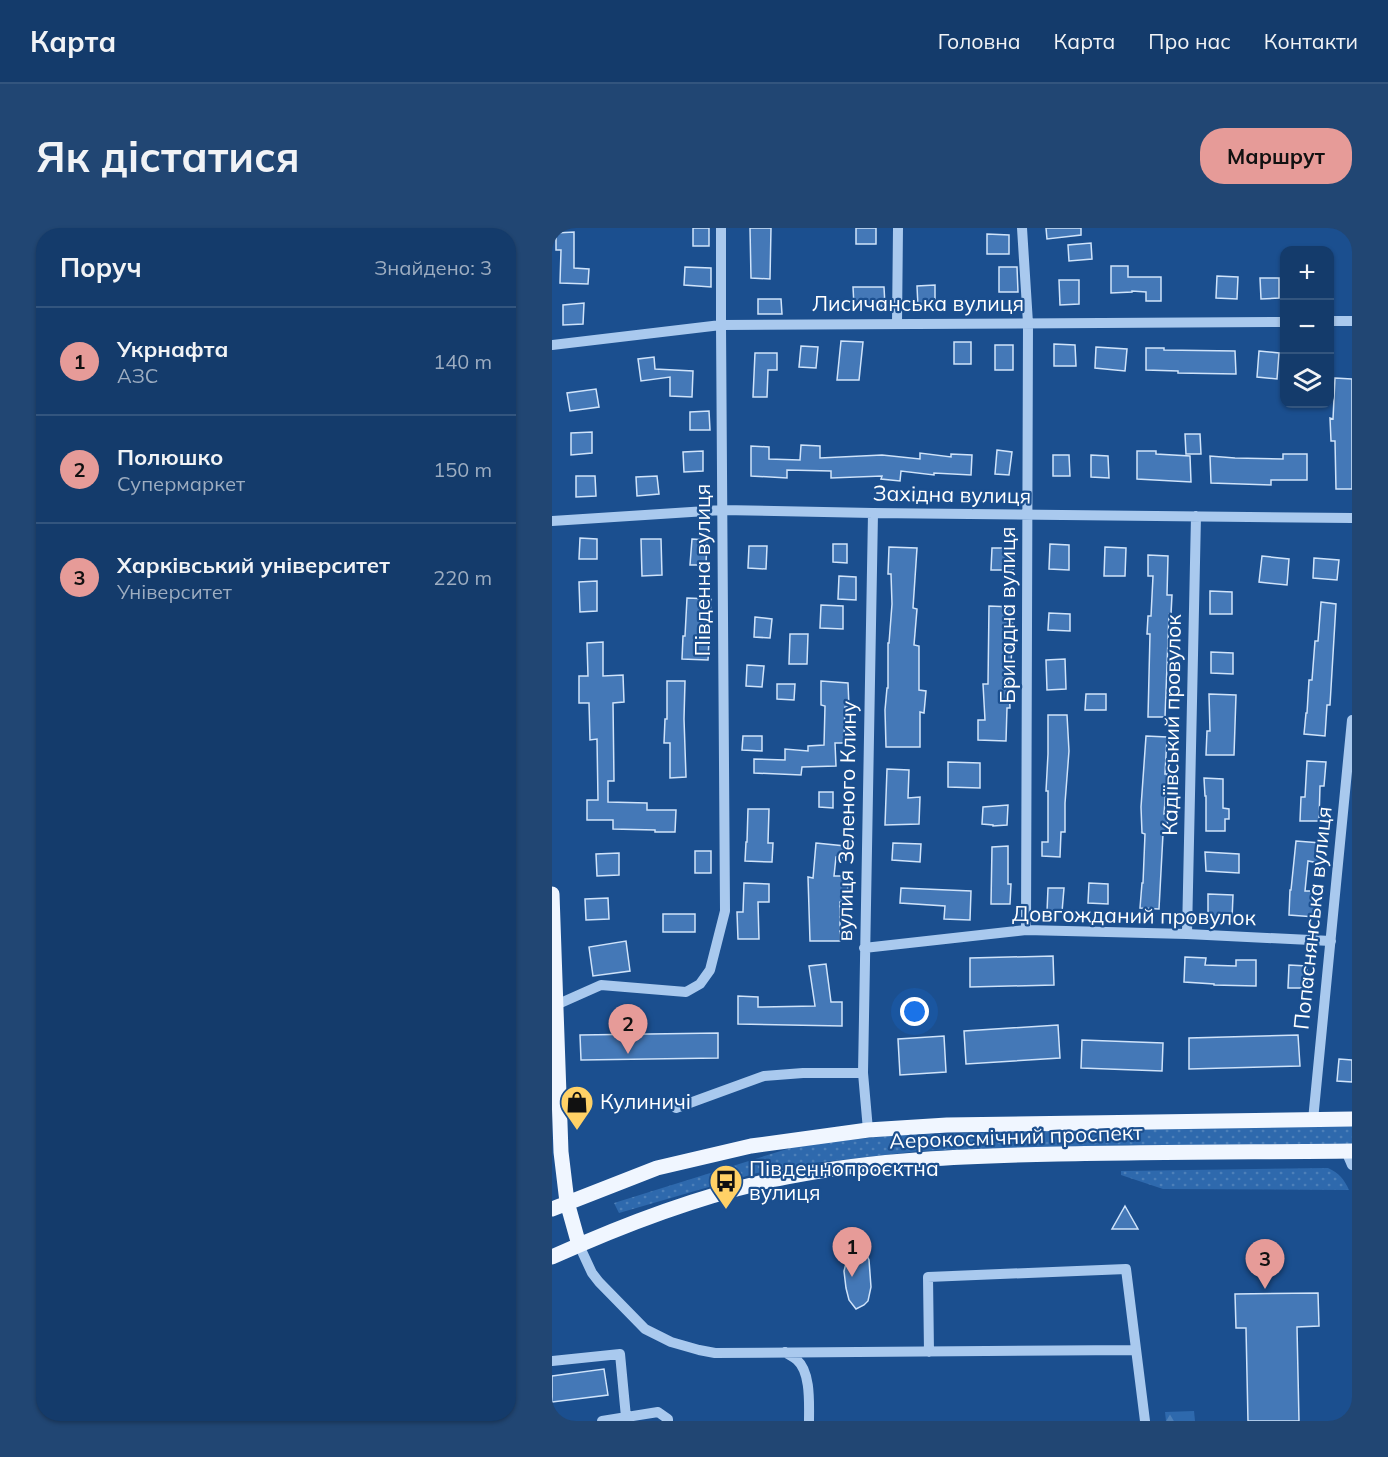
<!DOCTYPE html>
<html lang="uk">
<head>
<meta charset="utf-8">
<style>
	body { margin:0; font-family:Mulish,sans-serif; background:#214673; color:#f1f3f6 }
	.controls { position:absolute; right:18px; top:18px; display:grid; overflow:hidden; border-radius:12px; box-shadow:0 2px 4px #0004 }
	.controls button { width:54px; height:54px; display:grid; place-items:center; padding:0; border:0; border-bottom:2px solid #33557e; background:#143b6b; color:#f1f3f6; font:30px sans-serif }
	.you { position:absolute; left:363px; top:784px; width:21px; height:21px; margin:-15px; border:4px solid #fff; border-radius:50%; background:#1a73e8; box-shadow:0 0 0 9px #1a73e833 }
	.badge { display:grid; place-items:center; width:39px; height:39px; border-radius:50%; background:#e69b98; color:#111; font-size:20px; font-weight:700 }
	.pin { position:absolute; translate:-50% -50px; filter:drop-shadow(0 2px 3px #0008) }
	.pin::after { content:''; position:absolute; top:32px; width:21px; height:18px; background:inherit; clip-path:polygon(0 0,100% 0,50% 100%) }
	.list { margin:0; padding:0; list-style:none }
	h2 { display:flex; justify-content:space-between; align-items:center; height:78px; margin:0; padding:0 24px; font-size:26px }
	h2 small { font-size:20px; font-weight:400; color:#9dadc1 }
	.list li { display:grid; grid-template-columns:39px 1fr auto; gap:18px; align-items:center; box-sizing:border-box; height:108px; padding:0 24px; border-top:2px solid #33557e }
	.list b { display:block; font-size:22px; white-space:nowrap }
	.list p { margin:0; font-size:20px; white-space:nowrap; color:#9dadc1 }
	.list em { font-size:20px; font-style:normal; color:#9dadc1 }
	.icon { flex:none; width:33px; height:33px; fill:none; stroke:currentColor; stroke-width:2; stroke-linecap:round; stroke-linejoin:round }
	.map { position:relative; flex:none; width:800px; height:1193px; overflow:hidden; border-radius:24px }
	header { display:flex; align-items:center; gap:36px; box-sizing:border-box; height:84px; padding:0 30px; background:#143b6b; border-bottom:2px solid #33557e }
	header strong { font-size:28px }
	nav { display:flex; gap:33px; margin-inline-start:auto; font-size:21px }
	.intro { display:flex; align-items:center; justify-content:space-between; box-sizing:border-box; height:144px; padding:0 36px }
	h1 { margin:0; font-size:42px }
	.button { padding:15px 27px; border-radius:24px; background:#e69b98; color:#111; font-size:21px; font-weight:700 }
	main { display:flex; gap:36px; padding:0 36px }
	aside { flex:1; background:#143b6b; border-radius:24px; box-shadow:0 2px 4px #0004 }
	.map>svg:first-child { display:block }
	.grass { fill:url(#grass-dots) }
	.forest { fill:url(#forest-firs) }
	.building { fill:#4478b7; stroke:#cfe3fa; stroke-width:1.5 }
	.lines { fill:none; stroke-linecap:round; stroke-linejoin:round }
	.minor { stroke:#a9c9ee; stroke-width:10 }
	.major { stroke:#f0f6ff; stroke-width:15 }
	.labels { text-anchor:middle; stroke-width:4.5; stroke-linejoin:round; paint-order:stroke }
	.street-label { font-size:21px; fill:#fff; stroke:#1b4f8f }
	.poi-label { font-size:21px; fill:#fff; stroke:#1b4f8f; text-anchor:start }
</style>
</head>
<body>
<header>
<strong>Карта</strong>
<nav><a>Головна</a><a>Карта</a><a>Про нас</a><a>Контакти</a></nav>
</header>
<div class="intro"><h1>Як дістатися</h1><a class="button">Маршрут</a></div>
<main>
<aside>
<h2>Поруч<small>Знайдено: 3</small></h2>
<ul class="list">
<li><span class="badge">1</span><div><b>Укрнафта</b><p>АЗС</p></div><em>140 m</em></li>
<li><span class="badge">2</span><div><b>Полюшко</b><p>Супермаркет</p></div><em>150 m</em></li>
<li><span class="badge">3</span><div><b>Харківський університет</b><p>Університет</p></div><em>220 m</em></li>
</ul>
</aside>
<div class="map">
<svg width="800" height="1193" viewBox="0 0 800 1193">
	<defs>
		<pattern id="grass-dots" width="8" height="8" patternUnits="userSpaceOnUse" patternTransform="scale(1.5)"><rect width="8" height="8" fill="#2e69ad"/><path d="M2 2h.1M6 6h.1" fill="none" stroke="#4d80b9" stroke-width="1.8" stroke-linecap="round"/></pattern>
		<pattern id="forest-firs" width="22" height="20" patternUnits="userSpaceOnUse" patternTransform="scale(1.5)"><rect width="22" height="20" fill="#2e69ad"/><path d="M5 1l3.5 6h-7zM16 11l3.5 6h-7z" fill="#4d80b9"/></pattern>
	</defs>
	<rect width="100%" height="100%" fill="#1b4f8f"/>
	<!-- grass -->
	<path class="grass" d="M 800,898 L 800,916 L 533,918 L 368,923 L 262,935 L 205,945 L 67,985 L 62,975 L 248,917 L 346,907 L 553,901 Z
		M 776,940 C 787,945 792,951 797,962 L 611,961 L 569,947 L 569,943 Z"/>
	<!-- forest -->
	<path class="forest" d="M 642,1183 L 643,1193 L 614,1193 L 613,1184 Z"/>
	<!-- building -->
	<path class="building" d="M 141,0 L 157,0 L 157,18 L 141,18 Z
		M 198,0 L 219,0 L 218,51 L 199,50 Z
		M 304,0 L 324,0 L 324,16 L 304,16 Z
		M 494,0 L 529,0 L 529,7 L 495,11 Z
		M 22,4 L 22,40 L 37,41 L 36,56 L 8,55 L 9,22 L 4,22 L 4,5 Z
		M 435,6 L 457,7 L 457,26 L 435,26 Z
		M 539,15 L 540,31 L 517,33 L 516,17 Z
		M 559,38 L 576,38 L 576,49 L 609,49 L 609,73 L 594,73 L 594,64 L 580,63 L 580,64 L 559,65 Z
		M 133,39 L 159,40 L 159,59 L 132,57 Z
		M 447,39 L 465,39 L 466,64 L 447,64 Z
		M 665,48 L 686,49 L 685,71 L 664,70 Z
		M 708,50 L 727,50 L 727,70 L 709,71 Z
		M 507,52 L 527,52 L 527,76 L 508,77 Z
		M 383,57 L 383,78 L 366,79 L 365,58 Z
		M 301,59 L 332,59 L 333,78 L 302,78 Z
		M 206,71 L 229,71 L 230,86 L 206,86 Z
		M 32,75 L 31,96 L 11,97 L 11,77 Z
		M 289,113 L 311,114 L 307,152 L 285,152 Z
		M 402,114 L 419,114 L 419,136 L 402,136 Z
		M 502,116 L 523,117 L 524,138 L 502,138 Z
		M 443,117 L 461,117 L 461,142 L 443,142 Z
		M 249,118 L 266,119 L 264,140 L 247,139 Z
		M 544,119 L 575,121 L 573,143 L 543,140 Z
		M 594,120 L 612,120 L 612,122 L 683,123 L 684,146 L 626,145 L 626,143 L 594,142 Z
		M 707,123 L 727,125 L 725,151 L 705,149 Z
		M 203,125 L 225,125 L 225,142 L 216,142 L 215,169 L 201,169 Z
		M 102,129 L 103,141 L 141,143 L 140,169 L 118,168 L 118,149 L 89,153 L 86,131 Z
		M 783,150 L 800,151 L 800,261 L 784,261 L 783,213 L 779,213 L 778,190 L 781,191 Z
		M 44,161 L 47,179 L 18,183 L 15,165 Z
		M 157,183 L 158,202 L 138,202 L 138,184 Z
		M 40,204 L 40,225 L 19,227 L 19,205 Z
		M 633,206 L 648,206 L 649,226 L 634,226 Z
		M 249,217 L 268,218 L 268,230 L 330,227 L 368,231 L 368,225 L 399,229 L 399,226 L 420,227 L 419,247 L 382,245 L 382,247 L 349,243 L 348,253 L 329,251 L 330,248 L 279,250 L 279,243 L 235,242 L 235,250 L 199,248 L 199,218 L 217,219 L 217,231 L 248,232 Z
		M 445,222 L 460,224 L 457,247 L 443,246 Z
		M 151,223 L 151,243 L 132,244 L 131,224 Z
		M 585,223 L 604,223 L 604,226 L 638,228 L 639,254 L 585,251 Z
		M 731,226 L 755,226 L 755,252 L 719,252 L 719,257 L 659,255 L 658,228 L 683,230 L 731,231 Z
		M 501,227 L 517,227 L 518,248 L 501,248 Z
		M 539,227 L 556,228 L 557,250 L 539,249 Z
		M 24,248 L 43,248 L 44,268 L 24,269 Z
		M 105,248 L 107,266 L 85,268 L 84,249 Z
		M 28,310 L 45,311 L 45,331 L 27,331 Z
		M 89,311 L 109,311 L 110,347 L 90,348 Z
		M 140,311 L 155,312 L 154,337 L 138,337 Z
		M 281,316 L 295,316 L 295,335 L 281,334 Z
		M 498,316 L 517,317 L 517,342 L 497,341 Z
		M 197,318 L 215,318 L 214,341 L 196,340 Z
		M 337,319 L 365,320 L 361,380 L 365,381 L 362,417 L 367,418 L 367,462 L 374,463 L 372,485 L 368,484 L 368,519 L 334,519 L 333,482 L 335,460 L 336,460 L 336,415 L 337,415 L 340,376 L 339,346 L 336,346 Z
		M 553,319 L 574,320 L 573,348 L 552,348 Z
		M 440,320 L 462,320 L 461,342 L 439,342 Z
		M 596,327 L 616,328 L 615,367 L 620,367 L 619,386 L 617,386 L 613,489 L 596,489 L 598,406 L 595,406 L 596,388 L 599,388 L 601,348 L 596,348 Z
		M 710,328 L 737,331 L 735,357 L 707,354 Z
		M 762,330 L 787,332 L 785,352 L 761,350 Z
		M 287,348 L 304,349 L 304,372 L 286,371 Z
		M 45,353 L 45,383 L 28,384 L 27,354 Z
		M 658,363 L 680,364 L 680,386 L 658,386 Z
		M 135,370 L 159,371 L 156,432 L 130,431 L 131,408 L 133,408 Z
		M 769,374 L 784,376 L 778,477 L 775,477 L 773,508 L 752,506 L 754,485 L 755,485 L 757,452 L 760,452 L 763,413 L 766,413 Z
		M 269,377 L 291,378 L 291,401 L 268,400 Z
		M 437,378 L 461,379 L 459,440 L 456,440 L 458,480 L 455,480 L 454,513 L 426,512 L 426,492 L 433,492 L 431,456 L 436,456 Z
		M 497,385 L 518,386 L 518,403 L 496,402 Z
		M 203,389 L 220,391 L 218,410 L 202,409 Z
		M 238,406 L 256,406 L 255,436 L 237,436 Z
		M 51,414 L 51,448 L 71,447 L 72,474 L 61,475 L 62,553 L 56,553 L 56,574 L 95,575 L 95,582 L 124,582 L 123,604 L 103,604 L 103,602 L 61,601 L 61,592 L 35,592 L 35,572 L 46,572 L 45,511 L 38,512 L 37,475 L 27,475 L 27,448 L 36,448 L 35,415 Z
		M 659,424 L 681,425 L 681,446 L 659,445 Z
		M 513,431 L 514,461 L 495,462 L 494,432 Z
		M 195,437 L 212,438 L 210,459 L 194,458 Z
		M 115,453 L 133,453 L 132,491 L 134,549 L 118,550 L 118,515 L 112,515 L 113,491 L 115,491 Z
		M 269,453 L 296,455 L 297,479 L 293,479 L 292,515 L 283,515 L 284,538 L 250,539 L 249,547 L 202,545 L 202,531 L 233,532 L 233,521 L 256,523 L 256,518 L 272,517 L 273,478 L 269,477 Z
		M 225,456 L 243,456 L 242,472 L 225,471 Z
		M 534,466 L 554,466 L 554,482 L 533,482 Z
		M 657,466 L 684,467 L 682,527 L 654,527 L 655,503 L 658,503 Z
		M 496,487 L 515,487 L 517,523 L 513,575 L 513,604 L 509,604 L 508,629 L 490,628 L 490,614 L 496,614 L 496,563 L 494,563 L 496,526 Z
		M 191,508 L 210,508 L 210,523 L 190,522 Z
		M 594,508 L 615,509 L 613,546 L 615,546 L 612,586 L 615,586 L 616,607 L 611,606 L 607,681 L 588,680 L 590,655 L 591,655 L 593,606 L 590,605 L 589,579 Z
		M 755,533 L 774,534 L 772,558 L 768,558 L 767,593 L 748,593 L 749,569 L 753,569 Z
		M 396,534 L 428,535 L 428,560 L 396,559 Z
		M 335,541 L 357,542 L 356,570 L 368,569 L 367,596 L 333,597 Z
		M 652,550 L 671,551 L 671,580 L 677,581 L 677,591 L 673,591 L 673,603 L 654,603 L 654,568 L 653,568 Z
		M 267,564 L 281,564 L 281,580 L 267,579 Z
		M 456,577 L 455,597 L 441,598 L 441,597 L 430,596 L 431,579 Z
		M 196,581 L 217,581 L 216,615 L 221,615 L 220,634 L 193,633 L 194,614 L 195,614 Z
		M 744,613 L 769,615 L 767,635 L 756,633 L 753,663 L 764,663 L 763,689 L 737,687 L 738,662 L 739,662 Z
		M 264,615 L 293,618 L 292,630 L 284,629 L 282,648 L 291,648 L 291,650 L 296,650 L 295,675 L 288,674 L 288,713 L 258,713 L 256,649 L 261,650 Z
		M 341,615 L 369,616 L 368,634 L 340,632 Z
		M 456,618 L 456,656 L 459,656 L 458,676 L 439,676 L 440,619 Z
		M 143,623 L 159,623 L 159,645 L 143,645 Z
		M 653,624 L 687,626 L 687,645 L 654,643 Z
		M 67,625 L 67,647 L 45,648 L 44,626 Z
		M 192,655 L 217,656 L 217,674 L 206,674 L 207,711 L 186,711 L 185,684 L 191,684 Z
		M 537,655 L 556,656 L 556,676 L 536,675 Z
		M 349,660 L 419,663 L 418,692 L 392,691 L 393,678 L 348,675 Z
		M 496,660 L 512,660 L 510,684 L 495,684 Z
		M 656,666 L 681,667 L 680,691 L 656,690 Z
		M 56,670 L 57,691 L 34,692 L 33,671 Z
		M 111,686 L 143,686 L 143,704 L 111,704 Z
		M 74,713 L 78,743 L 41,748 L 37,719 Z
		M 501,728 L 502,757 L 418,759 L 418,730 Z
		M 633,729 L 654,730 L 653,737 L 684,738 L 684,732 L 704,732 L 704,758 L 662,757 L 662,756 L 632,754 Z
		M 274,736 L 279,774 L 290,774 L 290,798 L 186,796 L 186,768 L 206,769 L 206,779 L 263,778 L 257,738 Z
		M 737,737 L 755,738 L 755,760 L 736,760 Z
		M 506,797 L 508,830 L 414,836 L 412,803 Z
		M 166,805 L 166,830 L 29,832 L 28,807 Z
		M 746,807 L 748,838 L 637,841 L 637,810 Z
		M 392,808 L 394,844 L 348,847 L 346,811 Z
		M 530,812 L 611,815 L 610,843 L 529,840 Z
		M 787,831 L 800,832 L 800,854 L 785,853 Z
		M 573,978 L 586,1001 L 560,1001 Z
		M 304,1016 L 312,1021 L 317,1032 L 319,1059 L 316,1073 L 312,1077 L 304,1081 L 297,1072 L 294,1060 L 292,1043 L 298,1020 Z
		M 766,1065 L 767,1098 L 745,1099 L 747,1193 L 696,1193 L 694,1100 L 684,1100 L 683,1066 Z
		M 52,1141 L 56,1167 L 0,1174 L 0,1148 Z"/>
	<g class="lines">
		<!-- minor -->
		<path class="minor" d="M 470,0 L 476,95 L 474,702
			M 778,93 L 800,93
			M 345,96 L 346,0
			M 0,117 L 169,97 L 732,94
			M 0,293 L 170,282 L 321,285 L 800,290
			M 635,706 L 644,288
			M 312,720 L 474,702 L 635,706 L 779,713
			M 4,777 L 49,757 L 134,764 L 148,756 L 158,742 L 173,683 L 169,97 L 169,0
			M 124,880 L 212,848 L 251,845 L 311,845
			M 761,892 L 800,492
			M 316,902 L 311,845 L 321,285
			M 794,923 L 800,937
			M 27,1017 L 40,1045 L 47,1054 L 93,1101 L 119,1114 L 147,1122 L 163,1125 L 584,1122
			M 233,1124 C 237,1127 242,1129 245,1132 C 259,1144 257,1176 257,1193
			M 377,1124 L 376,1049 L 574,1041 L 593,1193
			M 0,1133 L 68,1126 L 74,1189
			M 50,1193 L 106,1184 L 116,1191 L 116,1193"/>
		<!-- major -->
		<path class="major" d="M 0,666 L 9,924 L 15,974 L 27,1017
			M 0,981 L 105,940 L 199,918 L 316,902 L 395,897 L 800,891
			M 0,1029 C 75,995 154,965 235,949 C 325,931 415,928 506,926 C 604,924 702,924 800,923"/>
	</g>
	<!-- icons -->
	<defs>
		<symbol id="shop-pin" viewBox="-11 -11 22 30"><path d="M0 17L-7.5 6A9.5 9.5 0 1 1 7.5 6Z" fill="#ffd166" stroke="#1b4f8f"/><path d="M-5-2.5h2.3a2.7 3.5 0 0 1 5.4 0H5L5.5 6h-11ZM-1.5-2.5h3a1.5 2.3 0 0 0-3 0Z" fill="#111"/></symbol>
		<symbol id="bus-pin" viewBox="-11 -11 22 30"><path d="M0 17L-7.5 6A9.5 9.5 0 1 1 7.5 6Z" fill="#ffd166" stroke="#1b4f8f"/><path d="M-5-6H5V4H4V6H2V4H-2V6H-4V4H-5ZM-3.5-4V0h7V-4ZM-3.5 1.2v1.5H-2V1.2ZM2 1.2v1.5H3.5V1.2Z" fill="#111"/></symbol>
	</defs>
	<g fill-rule="evenodd">
		<use href="#shop-pin" x="6" y="855" width="38" height="52"/>
		<use href="#bus-pin" x="155" y="934" width="38" height="52"/>
	</g>
	<g class="labels">
		<!-- street labels -->
		<g class="street-label">
			<text x="366" y="83">Лисичанська вулиця</text>
			<text transform="translate(400 267) rotate(1)" y="7">Західна вулиця</text>
			<text transform="translate(151 342) rotate(-90)" y="7">Південна вулиця</text>
			<text transform="translate(456 387) rotate(-90)" y="7">Бригадна вулиця</text>
			<text transform="translate(620 497) rotate(-89)" y="7">Кадіївський провулок</text>
			<text transform="translate(295 593) rotate(-89)" y="7">вулиця Зеленого Клину</text>
			<text transform="translate(582 688) rotate(1)" y="7">Довгожданий провулок</text>
			<text transform="translate(761 690) rotate(-84)" y="7">Попаснянська вулиця</text>
			<text transform="translate(464 909) rotate(-2)" y="7">Аерокосмічний проспект</text>
		</g>
		<!-- poi labels -->
		<g class="poi-label">
			<text x="48" y="881">Кулиничі</text>
			<text x="197" y="948">Південнопроєктна<tspan x="197" dy="24">вулиця</tspan></text>
		</g>
	</g>
</svg>
<div class="controls">
<button>+</button>
<button>−</button>
<button><svg class="icon" aria-label="layers" viewBox="0 0 24 24"><path d="M12 4l9 5-9 5-9-5zM3 14l9 5 9-5"/></svg></button>
</div>
<div class="you"></div>
<div class="pin badge" style="left:300px;top:1049px">1</div>
<div class="pin badge" style="left:76px;top:826px">2</div>
<div class="pin badge" style="left:713px;top:1061px">3</div>
</div>
</main>
</body>
</html>
